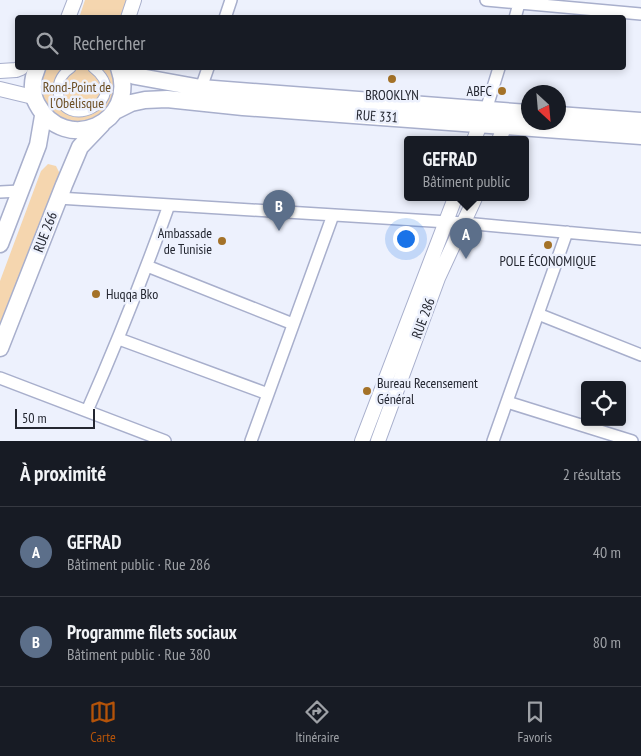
<!DOCTYPE html>
<html lang="fr">
<head>
<meta charset="utf-8">
<style>
	body { margin:0; font-family:"PT Sans Narrow",sans-serif; background:#242831; color:#f1f3f6 }
	.controls { position:absolute; right:15px; bottom:15px; display:grid; overflow:hidden; border-radius:5px; box-shadow:0 2px 8px #0003 }
	.controls button { width:45px; height:45px; display:grid; place-items:center; padding:0; border:0; border-bottom:1px solid #363941; background:#171b24; color:#f1f3f6; font:25px sans-serif }
	.compass { position:absolute; left:521px; top:85px; width:45px; height:45px; border-radius:50%; background:#171b24; box-shadow:0 2px 8px #0003; rotate:154deg }
	.scale { position:absolute; left:15px; bottom:12px; width:80px; box-sizing:border-box; padding-left:5px; border:2px solid #242731; border-top:0; font-size:14px; line-height:18px; white-space:nowrap; color:#242731; -webkit-text-stroke:4px #edf1fd; paint-order:stroke }
	.you { position:absolute; left:405px; top:238px; width:18px; height:18px; margin:-12px; border:4px solid #fff; border-radius:50%; background:#1a73e8; box-shadow:0 0 0 8px #1a73e833 }
	.badge { display:grid; place-items:center; width:32px; height:32px; border-radius:50%; background:#b45309; color:#fff; font-size:16px; font-weight:700 }
	.pin { position:absolute; translate:-50% -41px; filter:drop-shadow(0 1px 2px #0008) }
	.pin::after { content:''; position:absolute; top:26px; width:18px; height:15px; background:inherit; clip-path:polygon(0 0,100% 0,50% 100%) }
	.popup { position:absolute; left:404px; top:136px; width:125px; height:65px; box-sizing:border-box; display:grid; place-content:center; border-radius:5px; background:#171b24; filter:drop-shadow(0 1px 4px #0005); font-size:16px; white-space:nowrap; color:#9ea1a6 }
	.popup b { font-size:19px; color:#f1f3f6 }
	.popup::after { content:''; position:absolute; left:50%; top:100%; margin-left:-10px; border:10px solid transparent; border-top-color:#171b24 }
	.list { margin:0; padding:0; list-style:none }
	h2 { display:flex; justify-content:space-between; align-items:center; height:65px; margin:0; padding:0 20px; font-size:21px }
	h2 small { font-size:16px; font-weight:400; color:#9ea1a6 }
	.list li { display:grid; grid-template-columns:32px 1fr auto; gap:15px; align-items:center; box-sizing:border-box; height:90px; padding:0 20px; border-top:1px solid #363941 }
	.list b { display:block; font-size:19px; white-space:nowrap }
	.list p { margin:0; font-size:16px; white-space:nowrap; color:#9ea1a6 }
	.list em { font-size:16px; font-style:normal; color:#9ea1a6 }
	.icon { flex:none; width:28px; height:28px; fill:none; stroke:currentColor; stroke-width:2; stroke-linecap:round; stroke-linejoin:round }
	.map { position:relative; flex:none; width:641px; height:441px; overflow:hidden }
	.search { position:absolute; background:#171b24; box-shadow:0 2px 8px #0003; left:15px; right:15px; top:15px; height:55px; display:flex; align-items:center; gap:12px; box-sizing:border-box; padding:0 18px; border-radius:5px; color:#9ea1a6; font-size:19px }
	.sheet { height:245px; background:#171b24 }
	nav { display:flex; justify-content:space-around; align-items:center; box-sizing:border-box; height:70px; border-top:1px solid #363941; background:#171b24; font-size:14px; color:#9ea1a6 }
	nav a { display:grid; justify-items:center; gap:2px }
	nav .on { color:#b45309 }
	.map>svg:first-child { display:block }
	.green { fill:#f5d6af }
	.lines { fill:none; stroke-linecap:round; stroke-linejoin:round }
	.pedestrian-casing { stroke:#a8afcc; stroke-width:11 }
	.minor-casing { stroke:#a8afcc; stroke-width:14 }
	.tertiary-casing { stroke:#a8afcc; stroke-width:16 }
	.secondary-casing { stroke:#a8afcc; stroke-width:19 }
	.pedestrian { stroke:#fff; stroke-width:9 }
	.minor { stroke:#fff; stroke-width:11 }
	.tertiary { stroke:#fff; stroke-width:14 }
	.secondary { stroke:#fff; stroke-width:16 }
	.poi-dot { fill:#a47228; stroke:#edf1fd; stroke-width:2 }
	.labels { text-anchor:middle; stroke-width:5; stroke-linejoin:round; paint-order:stroke }
	.park-label { font-size:14px; fill:#6b4d22; stroke:#edf1fd }
	.poi-label { font-size:14px; fill:#242731; stroke:#edf1fd; text-anchor:end }
	.street-label { font-size:14px; fill:#242731; stroke:#edf1fd }
</style>
</head>
<body>
<div class="map">
<svg width="641" height="441" viewBox="0 0 641 441">
	<rect width="100%" height="100%" fill="#edf1fd"/>
	<!-- green -->
	<path class="green" d="M 85,0 L 130,0 L 124,17 L 79,18 Z
		M 43,68 L 111,68 C 112,75 115,84 115,91 C 111,129 47,132 41,94 C 39,87 41,78 42,71 Z
		M 48,164 L 56,166 L 60,174 L 0,330 L 0,281 L 41,171 Z"/>
	<g class="lines">
		<defs>
			<path id="pedestrian" d="M 71,68 C 63,73 58,80 58,90 C 61,136 135,100 93,68"/>
			<path id="minor" d="M 486,0 L 641,14
				M 225,18 L 231,0
				M 515,18 L 520,0
				M 201,88 L 208,68
				M 486,110 L 499,68
				M 0,192 L 20,191
				M 58,198 L 464,223 L 641,239
				M 147,266 L 293,324
				M 538,314 L 641,355
				M 119,339 L 268,394
				M 0,378 L 165,441
				M 507,402 L 632,441
				M 87,411 C 117,343 144,275 169,205
				M 251,441 L 333,215
				M 493,441 L 567,232"/>
			<path id="tertiary" d="M 68,18 L 75,0
				M 128,18 L 134,0
				M 0,71 L 16,70 L 21,68
				M 0,89 L 33,97
				M 474,140 L 483,116
				M 499,140 L 508,118
				M 362,441 L 455,198
				M 378,441 L 438,278 L 475,198"/>
			<path id="secondary" d="M 37,68 C 32,79 31,93 37,104 C 65,156 139,123 119,68
				M 121,68 L 135,76 L 201,88 L 528,113
				M 115,111 L 131,103 L 145,100 L 167,99 L 243,107 L 641,136
				M 558,115 L 641,121
				M 0,244 L 38,145 L 43,116
				M 0,348 L 64,185 L 80,147 L 102,124"/>
		</defs>
		<!-- pedestrian casing -->
		<use href="#pedestrian" class="pedestrian-casing"/>
		<!-- minor casing -->
		<use href="#minor" class="minor-casing"/>
		<!-- tertiary casing -->
		<use href="#tertiary" class="tertiary-casing"/>
		<!-- secondary casing -->
		<use href="#secondary" class="secondary-casing"/>
		<!-- pedestrian -->
		<use href="#pedestrian" class="pedestrian"/>
		<!-- minor -->
		<use href="#minor" class="minor"/>
		<!-- tertiary -->
		<use href="#tertiary" class="tertiary"/>
		<!-- secondary -->
		<use href="#secondary" class="secondary"/>
	</g>
	<!-- markers -->
	<g class="poi-dot">
		<circle cx="392" cy="79" r="5"/>
		<circle cx="502" cy="91" r="5"/>
		<circle cx="222" cy="241" r="5"/>
		<circle cx="548" cy="245" r="5"/>
		<circle cx="96" cy="294" r="5"/>
		<circle cx="367" cy="391" r="5"/>
	</g>
	<g class="labels">
		<!-- park labels -->
		<g class="park-label">
			<text x="77" y="92">Rond-Point de<tspan x="77" dy="16">l'Obélisque</tspan></text>
		</g>
		<!-- poi labels -->
		<g class="poi-label">
			<text x="492" y="96">ABFC</text>
			<text x="392" y="100" text-anchor="middle">BROOKLYN</text>
			<text x="212" y="238">Ambassade<tspan x="212" dy="16">de Tunisie</tspan></text>
			<text x="548" y="266" text-anchor="middle">POLE ÉCONOMIQUE</text>
			<text x="106" y="299" text-anchor="start">Huqqa Bko</text>
			<text x="377" y="388" text-anchor="start">Bureau Recensement<tspan x="377" dy="16">Général</tspan></text>
		</g>
		<!-- street labels -->
		<g class="street-label">
			<text transform="translate(377 116) rotate(4)" y="5">RUE 331</text>
			<text transform="translate(45 232) rotate(-69)" y="5">RUE 266</text>
			<text transform="translate(423 318) rotate(-70)" y="5">RUE 286</text>
		</g>
	</g>
</svg>
<div class="controls">
<button><svg class="icon" aria-label="locate" viewBox="0 0 24 24"><circle cx="12" cy="12" r="6"/><path d="M12 2v4M12 18v4M2 12h4M18 12h4"/></svg></button>
</div>
<svg class="compass" viewBox="-18 -18 36 36"><path d="M0-13l5 13h-10z" fill="#e53935"/><path d="M0 13l5-13h-10z" fill="#9ea1a6"/></svg>
<div class="scale">50 m</div>
<div class="you"></div>
<div class="pin badge" style="left:466px;top:259px;background:#5c6f8a">A</div>
<div class="popup"><b>GEFRAD</b>Bâtiment public</div>
<div class="pin badge" style="left:279px;top:231px;background:#5c6f8a">B</div>
<div class="search"><svg class="icon" aria-label="search" viewBox="0 0 24 24"><circle cx="10" cy="10" r="6"/><path d="M15 15l6 6"/></svg>Rechercher</div>
</div>
<section class="sheet">
<h2>À proximité<small>2 résultats</small></h2>
<ul class="list">
<li><span class="badge" style="background:#5c6f8a">A</span><div><b>GEFRAD</b><p>Bâtiment public · Rue 286</p></div><em>40 m</em></li>
<li><span class="badge" style="background:#5c6f8a">B</span><div><b>Programme filets sociaux</b><p>Bâtiment public · Rue 380</p></div><em>80 m</em></li>
</ul>
</section>
<nav>
<a class="on"><svg class="icon" aria-label="map" viewBox="0 0 24 24"><path d="M3 6l6-2 6 2 6-2v14l-6 2-6-2-6 2zM9 4v14M15 6v14"/></svg>Carte</a>
<a><svg class="icon" aria-label="directions" viewBox="0 0 24 24"><path d="M12 3l9 9-9 9-9-9zM9 14v-3h6M13 9l2 2-2 2"/></svg>Itinéraire</a>
<a><svg class="icon" aria-label="saved" viewBox="0 0 24 24"><path d="M7 4h10v16l-5-4-5 4z"/></svg>Favoris</a>
</nav>
</body>
</html>
